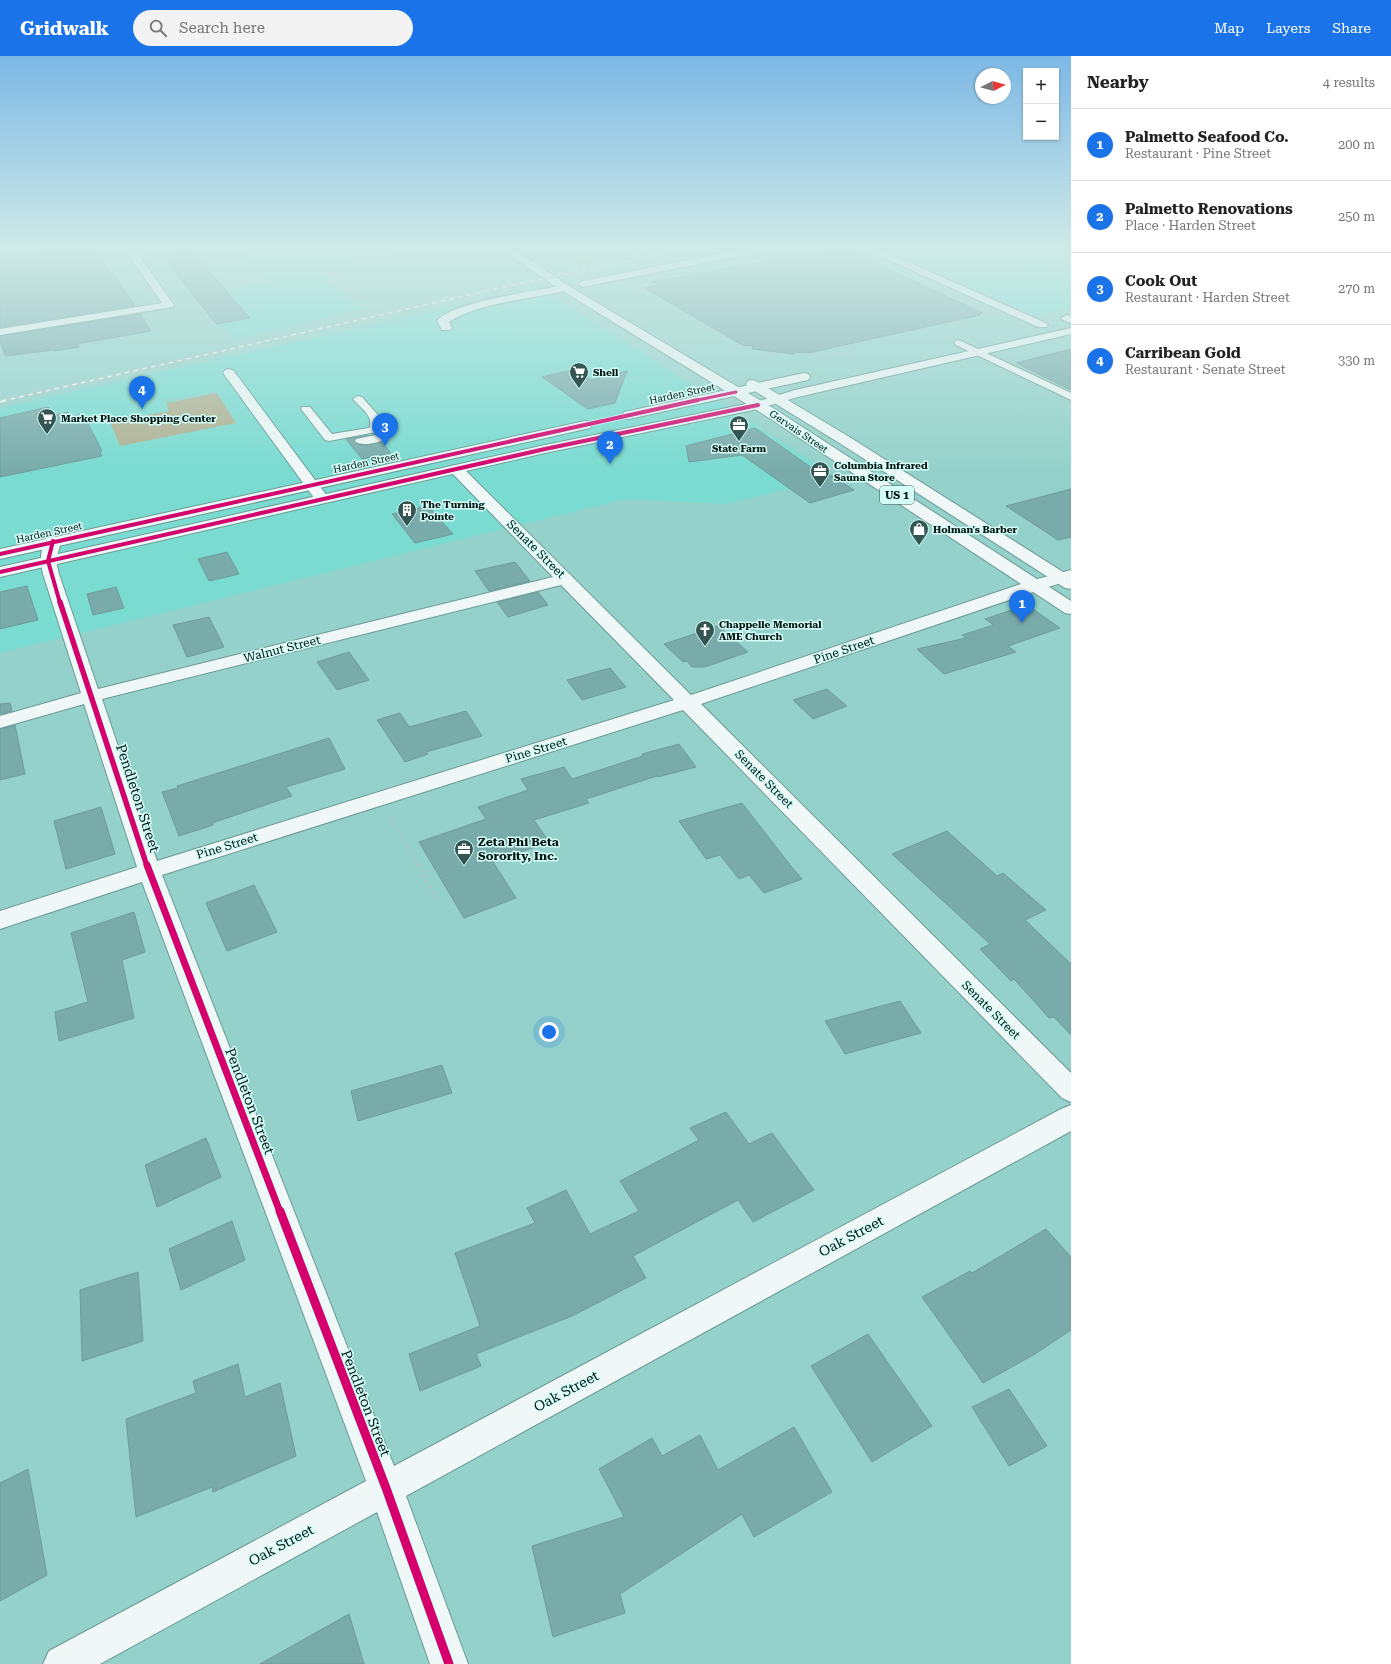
<!DOCTYPE html>
<html lang="en">
<head>
<meta charset="utf-8">
<style>
	body { margin:0; font-family:"Roboto Serif",serif; background:#f2f2f2; color:#222 }
	.controls { position:absolute; right:12px; top:12px; display:grid; overflow:hidden; border-radius:0px; box-shadow:0 1px 3px #0004 }
	.controls button { width:36px; height:36px; display:grid; place-items:center; padding:0; border:0; border-bottom:1px solid #e0e0e0; background:#fff; color:#222; font:20px sans-serif }
	.compass { position:absolute; left:975px; top:12px; width:36px; height:36px; border-radius:50%; background:#fff; box-shadow:0 1px 3px #0004; rotate:84deg }
	.you { position:absolute; left:549px; top:976px; width:14px; height:14px; margin:-10px; border:3px solid #fff; border-radius:50%; background:#1a73e8; box-shadow:0 0 0 6px #1a73e833 }
	.badge { display:grid; place-items:center; width:26px; height:26px; border-radius:50%; background:#1a73e8; color:#fff; font-size:13px; font-weight:700 }
	.pin { position:absolute; translate:-50% -33px; filter:drop-shadow(0 1px 2px #0008) }
	.pin::after { content:''; position:absolute; top:21px; width:14px; height:12px; background:inherit; clip-path:polygon(0 0,100% 0,50% 100%) }
	.list { margin:0; padding:0; list-style:none }
	h2 { display:flex; justify-content:space-between; align-items:center; height:52px; margin:0; padding:0 16px; font-size:17px }
	h2 small { font-size:13px; font-weight:400; color:#767676 }
	.list li { display:grid; grid-template-columns:26px 1fr auto; gap:12px; align-items:center; box-sizing:border-box; height:72px; padding:0 16px; border-top:1px solid #e0e0e0 }
	.list b { display:block; font-size:15px; white-space:nowrap }
	.list p { margin:0; font-size:13px; white-space:nowrap; color:#767676 }
	.list em { font-size:13px; font-style:normal; color:#767676 }
	.icon { flex:none; width:22px; height:22px; fill:none; stroke:currentColor; stroke-width:2; stroke-linecap:round; stroke-linejoin:round }
	.map { position:relative; flex:none; width:1071px; height:1608px; overflow:hidden }
	header { display:flex; align-items:center; gap:24px; box-sizing:border-box; height:56px; padding:0 20px; background:#1a73e8; color:#fff }
	header strong { font-size:19px }
	nav { display:flex; gap:22px; margin-inline-start:auto; font-size:14px }
	.search { width:280px; height:36px; background:#f2f2f2; display:flex; align-items:center; gap:10px; box-sizing:border-box; padding:0 14px; border-radius:22px; color:#767676; font-size:15px }
	main { display:flex }
	aside { flex:1; background:#fff }
	.map>svg:first-child { display:block }
	.built { fill:#7adbd1 }
	.green { fill:#b0b192 }
	.building { fill:#79abab; stroke:#6f9b9a }
	.lines { fill:none; stroke-linecap:round; stroke-linejoin:round }
	.lane-casing { stroke:#6c9994; stroke-width:2 }
	.street-casing { stroke:#6c9994; stroke-width:2 }
	.secondary-casing { stroke:#6c9994; stroke-width:2 }
	.primary-casing { stroke:#6c9994; stroke-width:2 }
	.path-far2 { stroke:#b3c4c2; stroke-width:1.5; stroke-dasharray:1 1.5; stroke-linecap:butt }
	.path-far1 { stroke:#b3c4c2; stroke-width:2; stroke-dasharray:2 2.5; stroke-linecap:butt }
	.path { stroke:#b3c4c2; stroke-width:3; stroke-dasharray:2.5 3.5; stroke-linecap:butt }
	.lane { fill:#eff8f7; fill-rule:evenodd }
	.street { fill:#eff8f7; fill-rule:evenodd }
	.secondary { fill:#eff8f7; fill-rule:evenodd }
	.primary { fill:#eff8f7; fill-rule:evenodd }
	.rail-far1-casing { stroke:#b3c3c2; stroke-width:2.5 }
	.rail-casing { stroke:#b3c3c2; stroke-width:3 }
	.rail-far1 { stroke:#d6fef9; stroke-width:1.5; stroke-dasharray:4.5; stroke-linecap:butt }
	.rail { stroke:#d6fef9; stroke-width:2; stroke-dasharray:6; stroke-linecap:butt }
	.cycleway-far4-casing { stroke:#d6fef9; stroke-width:4.5 }
	.cycleway-far3-casing { stroke:#d6fef9; stroke-width:5.5 }
	.cycleway-far2-casing { stroke:#d6fef9; stroke-width:8 }
	.cycleway-far1-casing { stroke:#d6fef9; stroke-width:10 }
	.cycleway-casing { stroke:#d6fef9; stroke-width:12 }
	.cycleway-far4 { stroke:#d6006c; stroke-width:3 }
	.cycleway-far3 { stroke:#d6006c; stroke-width:4 }
	.cycleway-far2 { stroke:#d6006c; stroke-width:5.5 }
	.cycleway-far1 { stroke:#d6006c; stroke-width:7 }
	.cycleway { stroke:#d6006c; stroke-width:9 }
	.labels { text-anchor:middle; stroke-width:3; stroke-linejoin:round; paint-order:stroke }
	.far-poi-label { font-size:10px; font-weight:bold; fill:#001412; stroke:#d6fef9; text-anchor:start }
	.far-street-label { font-size:10px; fill:#001412; stroke:#d6fef9 }
	.shield { fill:#d6fef9; stroke:#405a57; stroke-width:1 }
	.shield-label { font-size:11px; font-weight:bold; fill:#001412 }
	.street-label { font-size:12px; fill:#001412; stroke:#d6fef9 }
	.poi-label { font-size:12px; font-weight:bold; fill:#001412; stroke:#d6fef9; text-anchor:start }
	.near-street-label { font-size:14px; fill:#001412; stroke:#d6fef9 }
</style>
</head>
<body>
<header>
<strong>Gridwalk</strong>
<div class="search"><svg class="icon" aria-label="search" viewBox="0 0 24 24"><circle cx="10" cy="10" r="6"/><path d="M15 15l6 6"/></svg>Search here</div>
<nav><a>Map</a><a>Layers</a><a>Share</a></nav>
</header>
<main>
<div class="map">
<svg width="1071" height="1608" viewBox="0 0 1071 1608">
	<rect width="100%" height="100%" fill="#94d1ca"/>
	<!-- built -->
	<path class="built" d="M 271,191 L 420,191 L 416,194 L 345,205 L 349,209 L 317,214 L 363,253 L 236,283 L 193,241 L 272,226 L 242,196 Z
		M 882,191 L 1071,191 L 1071,252 L 1036,260 Z
		M 539,231 L 837,421 L 726,448 L 625,443 L 0,597 L 0,352 Z"/>
	<!-- green -->
	<path class="green" d="M 609,191 L 660,191 L 579,209 L 571,201 Z
		M 217,337 L 236,367 L 120,390 L 110,366 L 169,355 L 166,347 Z"/>
	<!-- building -->
	<path class="building" d="M 68,191 L 94,191 L 111,219 L 114,219 L 135,250 L 0,271 L 0,205 L 70,195 Z
		M 846,194 L 983,257 L 977,258 L 980,259 L 808,297 L 795,296 L 794,298 L 752,293 L 753,290 L 742,289 L 645,232 L 658,229 L 652,226 L 779,203 L 785,206 Z
		M 193,196 L 205,211 L 250,262 L 216,268 L 175,216 L 177,216 L 166,200 Z
		M 140,258 L 151,275 L 77,288 L 79,291 L 54,295 L 53,294 L 5,300 L 0,285 L 0,280 Z
		M 1071,293 L 1071,334 L 1016,307 Z
		M 575,313 L 591,324 L 627,315 L 615,347 L 588,353 L 542,321 Z
		M 48,351 L 55,359 L 68,356 L 70,361 L 83,358 L 102,395 L 100,396 L 102,400 L 0,421 L 0,362 Z
		M 755,372 L 822,419 L 829,418 L 854,434 L 810,447 L 742,399 L 689,406 L 686,390 Z
		M 369,379 L 356,382 L 354,385 L 357,388 L 365,390 L 381,386 L 391,397 L 362,403 L 346,383 Z
		M 1071,433 L 1071,481 L 1058,484 L 1006,450 Z
		M 428,450 L 453,478 L 415,487 L 392,458 Z
		M 227,496 L 239,518 L 209,525 L 198,503 Z
		M 515,506 L 530,525 L 489,535 L 475,515 Z
		M 27,530 L 38,564 L 0,573 L 0,536 Z
		M 116,531 L 124,552 L 93,559 L 87,538 Z
		M 538,536 L 548,549 L 508,561 L 497,546 Z
		M 1027,549 L 1060,572 L 1008,590 L 1016,596 L 944,618 L 917,593 L 966,582 L 962,579 L 994,569 L 985,563 Z
		M 209,561 L 224,591 L 187,601 L 173,569 Z
		M 718,570 L 748,596 L 705,611 L 692,611 L 687,605 L 683,606 L 664,588 Z
		M 349,596 L 369,624 L 337,634 L 317,606 Z
		M 610,612 L 626,631 L 582,644 L 567,624 Z
		M 827,633 L 847,650 L 813,663 L 793,644 Z
		M 10,647 L 12,655 L 0,658 L 0,648 Z
		M 466,655 L 482,680 L 426,696 L 428,698 L 405,706 L 377,664 L 400,657 L 409,671 Z
		M 15,669 L 25,718 L 0,724 L 0,673 Z
		M 329,682 L 345,713 L 286,731 L 292,740 L 212,767 L 213,769 L 179,780 L 162,736 L 178,732 L 177,730 Z
		M 679,688 L 696,711 L 658,721 L 657,720 L 586,743 L 589,747 L 534,764 L 549,786 L 493,806 L 516,842 L 464,862 L 419,786 L 486,763 L 478,751 L 528,734 L 521,723 L 564,711 L 572,723 L 643,700 L 642,698 Z
		M 742,747 L 790,809 L 802,823 L 764,837 L 749,819 L 739,823 L 720,799 L 706,803 L 679,765 Z
		M 101,751 L 115,798 L 66,813 L 54,765 Z
		M 947,775 L 997,820 L 1003,817 L 1046,854 L 1025,864 L 1071,908 L 1071,979 L 1054,961 L 1049,962 L 1014,923 L 1011,925 L 980,893 L 990,888 L 892,798 Z
		M 254,829 L 277,876 L 227,895 L 206,847 Z
		M 134,856 L 145,896 L 122,904 L 134,962 L 59,985 L 55,956 L 88,946 L 71,877 Z
		M 900,945 L 921,977 L 845,998 L 825,965 Z
		M 442,1009 L 452,1037 L 358,1065 L 351,1035 Z
		M 726,1056 L 749,1088 L 772,1077 L 814,1134 L 753,1166 L 738,1144 L 633,1200 L 646,1222 L 572,1260 L 476,1298 L 481,1310 L 420,1335 L 409,1298 L 480,1270 L 455,1197 L 535,1167 L 527,1152 L 566,1134 L 590,1178 L 639,1155 L 620,1125 L 699,1084 L 690,1072 Z
		M 206,1082 L 221,1121 L 157,1151 L 145,1109 Z
		M 232,1165 L 245,1204 L 181,1234 L 169,1193 Z
		M 1046,1173 L 1071,1201 L 1071,1274 L 1035,1298 L 983,1327 L 922,1241 L 970,1215 L 972,1217 Z
		M 138,1216 L 143,1285 L 82,1305 L 80,1234 Z
		M 868,1278 L 932,1370 L 872,1406 L 811,1310 Z
		M 238,1308 L 245,1341 L 280,1327 L 296,1400 L 213,1436 L 212,1431 L 136,1461 L 126,1363 L 196,1337 L 193,1325 Z
		M 1009,1333 L 1047,1390 L 1009,1410 L 972,1351 Z
		M 794,1371 L 832,1436 L 754,1481 L 742,1458 L 620,1538 L 625,1557 L 553,1581 L 532,1490 L 624,1461 L 599,1413 L 652,1382 L 662,1400 L 700,1379 L 718,1414 Z
		M 28,1413 L 47,1519 L 0,1545 L 0,1427 Z
		M 349,1558 L 364,1608 L 260,1608 Z"/>
	<g class="lines">
		<defs>
			<path id="lane" d="M 959,284 L 1071,337 L 1071,344 L 956,289 L 954,287 L 956,285 Z
				M 358,340 L 362,341 L 377,358 L 390,367 L 393,374 C 391,377 390,380 387,382 C 380,387 360,391 355,385 L 356,383 L 376,379 L 383,374 L 380,370 L 376,376 L 329,385 L 325,384 L 301,353 L 302,351 L 310,351 L 332,378 L 369,372 C 375,360 359,351 353,343 Z"/>
			<path id="street" d="M 123,191 L 133,191 L 174,249 L 173,251 L 0,279 L 0,273 L 162,247 Z
				M 752,191 L 774,191 L 769,194 L 583,231 L 578,228 L 583,225 Z
				M 860,191 L 874,191 L 1046,267 L 1048,269 L 1046,271 L 1038,271 Z
				M 565,229 L 570,232 L 569,234 C 533,243 480,246 449,266 L 452,272 L 450,274 L 442,274 L 437,265 C 451,246 540,234 565,229 Z
				M 1067,259 L 1071,260 L 1071,267 L 1063,264 L 1061,262 Z
				M 229,313 L 233,314 L 327,440 L 329,443 L 327,446 L 322,447 L 317,446 L 223,317 L 225,314 Z
				M 456,409 L 461,410 L 691,639 L 1030,525 L 1071,514 L 1071,524 L 1042,533 L 701,648 L 1071,1017 L 1071,1046 L 1062,1042 L 683,654 L 162,819 L 394,1410 L 1061,1053 L 1071,1049 L 1071,1075 L 406,1440 L 468,1608 L 430,1608 L 377,1456 L 100,1608 L 43,1608 L 49,1595 L 366,1425 L 142,826 L 0,873 L 0,855 L 137,811 L 84,648 L 0,672 L 0,660 L 81,637 L 43,518 C 40,506 40,492 47,482 L 53,480 L 59,482 L 61,485 L 56,505 L 59,518 L 98,633 L 553,521 L 451,416 L 449,413 L 451,410 ZM 561,529 L 674,644 L 157,805 L 102,643 Z"/>
			<path id="secondary" d="M 1071,272 L 1071,278 L 798,341 L 758,353 L 545,397 L 0,521 L 0,511 L 545,389 L 756,346 L 795,334 Z
				M 804,317 L 808,318 L 810,321 L 808,324 L 629,363 L 624,362 L 622,359 L 624,356 L 629,355 Z
				M 585,365 L 590,366 L 592,369 L 590,372 L 0,503 L 0,493 Z"/>
			<path id="primary" d="M 498,191 L 510,191 L 569,230 L 773,352 L 1071,545 L 1071,558 L 1065,557 L 763,358 L 561,234 Z
				M 752,324 L 756,325 L 851,382 L 1071,521 L 1071,533 L 1065,532 L 841,388 L 748,331 L 746,328 L 748,325 Z"/>
		</defs>
		<!-- lane casing -->
		<use href="#lane" class="lane-casing"/>
		<!-- street casing -->
		<use href="#street" class="street-casing"/>
		<!-- secondary casing -->
		<use href="#secondary" class="secondary-casing"/>
		<!-- primary casing -->
		<use href="#primary" class="primary-casing"/>
		<!-- path-far2 -->
		<path class="path-far2" d="M 697,277 L 722,272
			M 833,290 L 850,299
			M 164,345 L 217,336"/>
		<!-- path-far1 -->
		<path class="path-far1" d="M 391,762 L 418,810"/>
		<!-- path -->
		<path class="path" d="M 418,809 L 438,846"/>
		<!-- lane -->
		<use href="#lane" class="lane"/>
		<!-- street -->
		<use href="#street" class="street"/>
		<!-- secondary -->
		<use href="#secondary" class="secondary"/>
		<!-- primary -->
		<use href="#primary" class="primary"/>
		<defs>
			<path id="rail-far1" d="M 2,345 L 517,228 L 696,191"/>
			<path id="rail" d="M 0,346 L 7,344"/>
		</defs>
		<!-- rail-far1 casing -->
		<use href="#rail-far1" class="rail-far1-casing"/>
		<!-- rail casing -->
		<use href="#rail" class="rail-casing"/>
		<!-- rail-far1 -->
		<use href="#rail-far1" class="rail-far1"/>
		<!-- rail -->
		<use href="#rail" class="rail"/>
		<defs>
			<path id="cycleway-far4" d="M 693,345 L 736,336"/>
			<path id="cycleway-far3" d="M 53,485 L 48,505 L 60,547
				M 0,498 L 698,344
				M 0,516 L 545,393 L 758,349"/>
			<path id="cycleway-far2" d="M 60,546 L 147,810"/>
			<path id="cycleway-far1" d="M 147,809 L 280,1156"/>
			<path id="cycleway" d="M 280,1155 L 386,1432 L 449,1608"/>
		</defs>
		<!-- cycleway-far4 casing -->
		<use href="#cycleway-far4" class="cycleway-far4-casing"/>
		<!-- cycleway-far3 casing -->
		<use href="#cycleway-far3" class="cycleway-far3-casing"/>
		<!-- cycleway-far2 casing -->
		<use href="#cycleway-far2" class="cycleway-far2-casing"/>
		<!-- cycleway-far1 casing -->
		<use href="#cycleway-far1" class="cycleway-far1-casing"/>
		<!-- cycleway casing -->
		<use href="#cycleway" class="cycleway-casing"/>
		<!-- cycleway-far4 -->
		<use href="#cycleway-far4" class="cycleway-far4"/>
		<!-- cycleway-far3 -->
		<use href="#cycleway-far3" class="cycleway-far3"/>
		<!-- cycleway-far2 -->
		<use href="#cycleway-far2" class="cycleway-far2"/>
		<!-- cycleway-far1 -->
		<use href="#cycleway-far1" class="cycleway-far1"/>
		<!-- cycleway -->
		<use href="#cycleway" class="cycleway"/>
	</g>
	<!-- sky -->
	<linearGradient id="sky" x2="0" y2="1"><stop stop-color="#7db8e5"/><stop offset="0.46" stop-color="#cfeae7"/><stop offset="1" stop-color="#cfeae7" stop-opacity="0"/></linearGradient>
	<rect width="1071" height="416" fill="url(#sky)"/>
	<!-- icons -->
	<defs>
		<symbol id="supermarket-pin" viewBox="-11 -11 22 30"><path d="M0 17L-7.5 6A9.5 9.5 0 1 1 7.5 6Z" fill="#345652" stroke="#d6fef9"/><path d="M-6-5.5h2.5l.6 2H6L4.5 2H-2.5L-4.4-4H-6ZM-1.5 3.2a1.3 1.3 0 1 0 .1 0ZM3 3.2a1.3 1.3 0 1 0 .1 0Z" fill="#fff"/></symbol>
		<symbol id="office-pin" viewBox="-11 -11 22 30"><path d="M0 17L-7.5 6A9.5 9.5 0 1 1 7.5 6Z" fill="#345652" stroke="#d6fef9"/><path d="M-6-3h4V-5.5h4V-3h4V5H-6ZM-1-4.5V-3h2v-1.5ZM-6 0V1H6V0Z" fill="#fff"/></symbol>
		<symbol id="building-pin" viewBox="-11 -11 22 30"><path d="M0 17L-7.5 6A9.5 9.5 0 1 1 7.5 6Z" fill="#345652" stroke="#d6fef9"/><path d="M-4-6H4V6H1V3H-1V6H-4ZM-2.5-4.3h1.7v1.8h-1.7ZM.8-4.3h1.7v1.8H.8ZM-2.5-1h1.7V.8h-1.7ZM.8-1h1.7V.8H.8Z" fill="#fff"/></symbol>
		<symbol id="shop-pin" viewBox="-11 -11 22 30"><path d="M0 17L-7.5 6A9.5 9.5 0 1 1 7.5 6Z" fill="#345652" stroke="#d6fef9"/><path d="M-5-2.5h2.3a2.7 3.5 0 0 1 5.4 0H5L5.5 6h-11ZM-1.5-2.5h3a1.5 2.3 0 0 0-3 0Z" fill="#fff"/></symbol>
		<symbol id="church-pin" viewBox="-11 -11 22 30"><path d="M0 17L-7.5 6A9.5 9.5 0 1 1 7.5 6Z" fill="#345652" stroke="#d6fef9"/><path d="M-1.2-6h2.4v3.5h3.3v2.4h-3.3V6h-2.4V-.1h-3.3v-2.4h3.3Z" fill="#fff"/></symbol>
	</defs>
	<g fill-rule="evenodd">
		<use href="#supermarket-pin" x="568" y="305" width="22" height="30"/>
		<use href="#supermarket-pin" x="36" y="351" width="22" height="30"/>
		<use href="#office-pin" x="728" y="358" width="22" height="30"/>
		<use href="#office-pin" x="809" y="404" width="22" height="30"/>
		<use href="#building-pin" x="396" y="443" width="22" height="30"/>
		<use href="#shop-pin" x="908" y="462" width="22" height="30"/>
		<use href="#church-pin" x="694" y="563" width="22" height="30"/>
		<use href="#office-pin" x="453" y="782" width="22" height="30"/>
	</g>
	<g class="labels">
		<!-- far-poi labels -->
		<g class="far-poi-label">
			<text x="593" y="320">Shell</text>
			<text x="61" y="366">Market Place Shopping Center</text>
			<text x="739" y="396" text-anchor="middle">State Farm</text>
			<text x="834" y="413">Columbia Infrared<tspan x="834" dy="12">Sauna Store</tspan></text>
			<text x="421" y="452">The Turning<tspan x="421" dy="12">Pointe</tspan></text>
			<text x="933" y="477">Holman's Barber</text>
			<text x="719" y="572">Chappelle Memorial<tspan x="719" dy="12">AME Church</tspan></text>
		</g>
		<!-- far-street labels -->
		<g class="far-street-label">
			<text transform="translate(682 337) rotate(-12)" y="4">Harden Street</text>
			<text transform="translate(799 375) rotate(34)" y="4">Gervais Street</text>
			<text transform="translate(366 406) rotate(-12)" y="4">Harden Street</text>
			<text transform="translate(49 476) rotate(-12)" y="4">Harden Street</text>
		</g>
		<!-- shield labels -->
		<rect class="shield" x="880" y="430" width="34" height="18" rx="3"/>
		<g class="shield-label">
			<text x="897" y="443">US 1</text>
		</g>
		<!-- street labels -->
		<g class="street-label">
			<text transform="translate(536 493) rotate(45)" y="4">Senate Street</text>
			<text transform="translate(282 593) rotate(-14)" y="4">Walnut Street</text>
			<text transform="translate(844 594) rotate(-19)" y="4">Pine Street</text>
			<text transform="translate(536 694) rotate(-17)" y="4">Pine Street</text>
			<text transform="translate(764 723) rotate(45)" y="4">Senate Street</text>
			<text transform="translate(227 790) rotate(-17)" y="4">Pine Street</text>
			<text transform="translate(991 954) rotate(45)" y="4">Senate Street</text>
		</g>
		<!-- poi labels -->
		<g class="poi-label">
			<text x="478" y="790">Zeta Phi Beta<tspan x="478" dy="14">Sorority, Inc.</tspan></text>
		</g>
		<!-- near-street labels -->
		<g class="near-street-label">
			<text transform="translate(138 742) rotate(72)" y="5">Pendleton Street</text>
			<text transform="translate(250 1045) rotate(69)" y="5">Pendleton Street</text>
			<text transform="translate(851 1180) rotate(-28)" y="5">Oak Street</text>
			<text transform="translate(566 1335) rotate(-28)" y="5">Oak Street</text>
			<text transform="translate(366 1347) rotate(69)" y="5">Pendleton Street</text>
			<text transform="translate(281 1489) rotate(-28)" y="5">Oak Street</text>
		</g>
	</g>
</svg>
<div class="controls">
<button>+</button>
<button>−</button>
</div>
<svg class="compass" viewBox="-18 -18 36 36"><path d="M0-13l5 13h-10z" fill="#e53935"/><path d="M0 13l5-13h-10z" fill="#767676"/></svg>
<div class="you"></div>
<div class="pin badge" style="left:1022px;top:567px">1</div>
<div class="pin badge" style="left:610px;top:408px">2</div>
<div class="pin badge" style="left:385px;top:390px">3</div>
<div class="pin badge" style="left:142px;top:353px">4</div>
</div>
<aside>
<h2>Nearby<small>4 results</small></h2>
<ul class="list">
<li><span class="badge">1</span><div><b>Palmetto Seafood Co.</b><p>Restaurant · Pine Street</p></div><em>200 m</em></li>
<li><span class="badge">2</span><div><b>Palmetto Renovations</b><p>Place · Harden Street</p></div><em>250 m</em></li>
<li><span class="badge">3</span><div><b>Cook Out</b><p>Restaurant · Harden Street</p></div><em>270 m</em></li>
<li><span class="badge">4</span><div><b>Carribean Gold</b><p>Restaurant · Senate Street</p></div><em>330 m</em></li>
</ul>
</aside>
</main>
</body>
</html>
